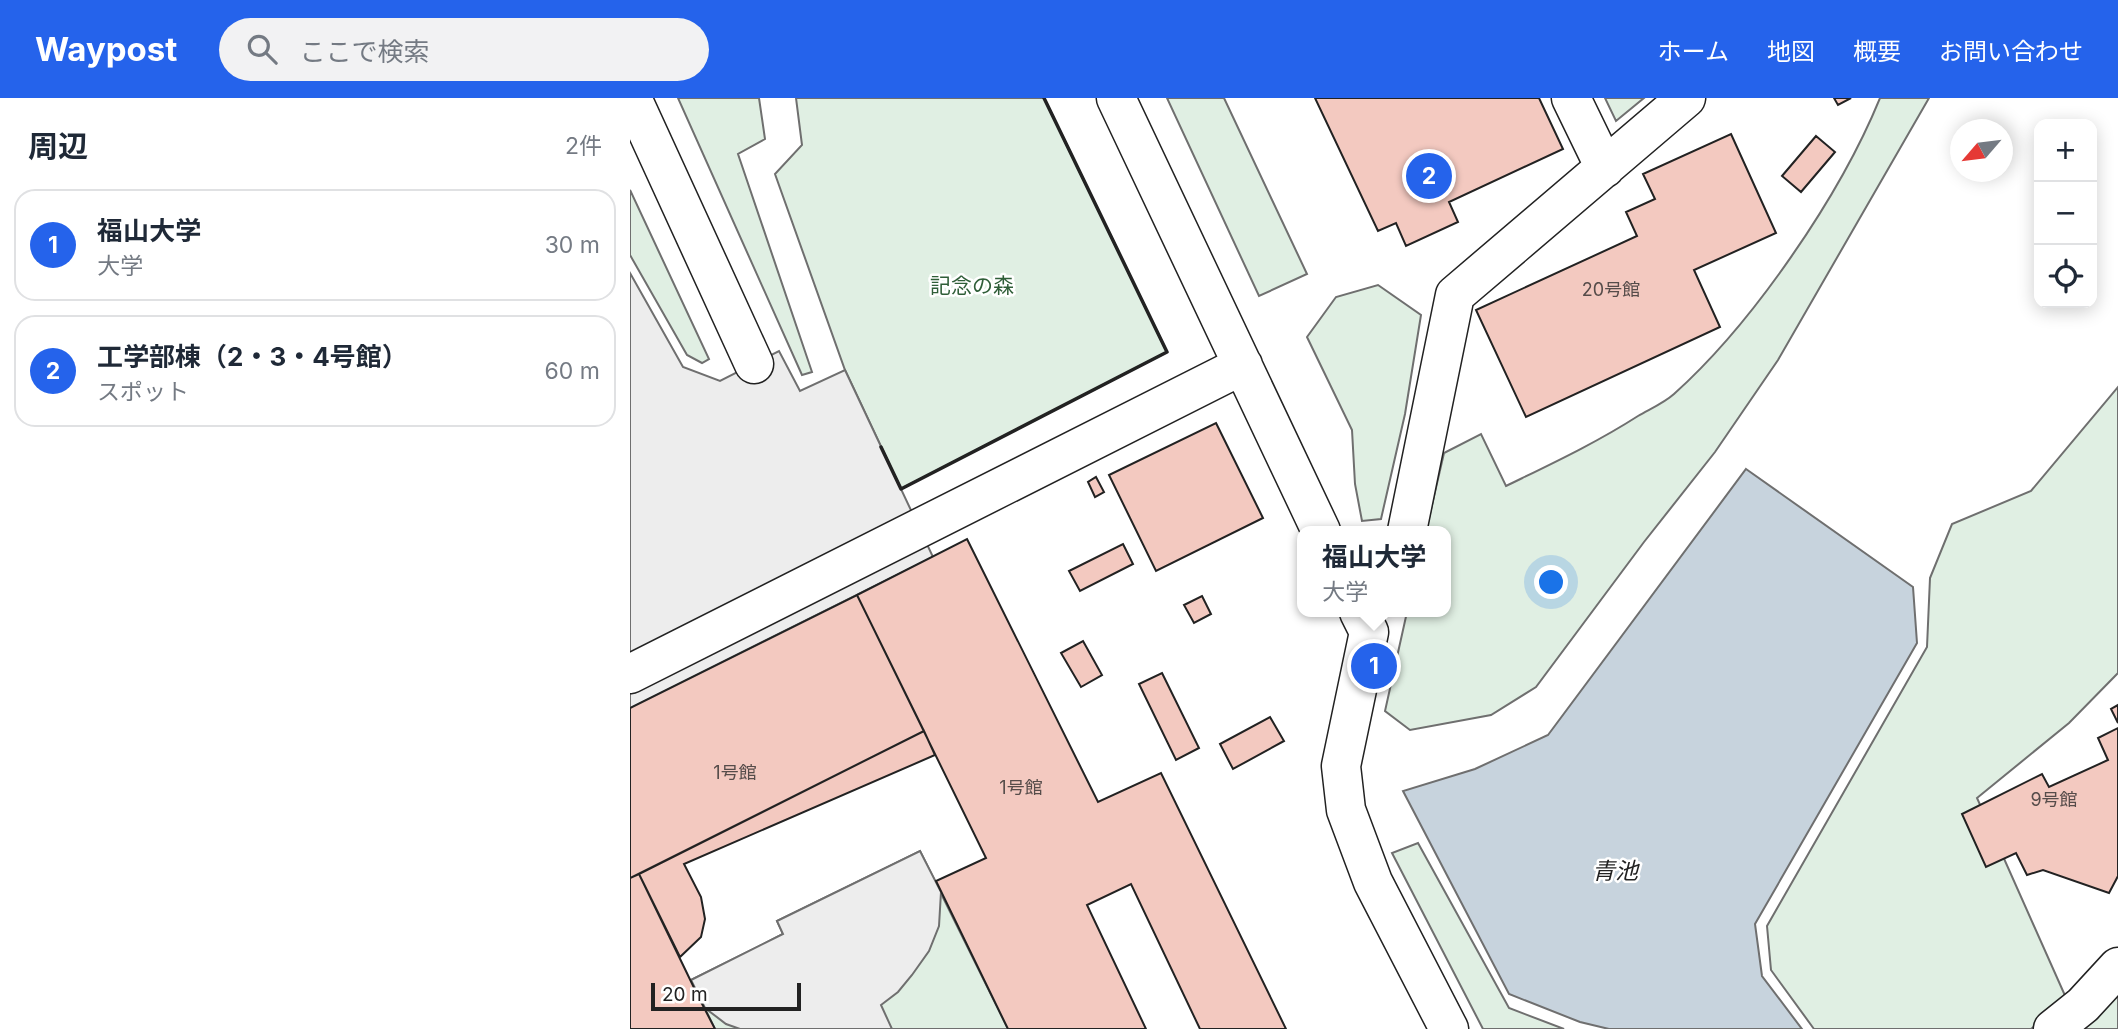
<!DOCTYPE html>
<html lang="ja">
<head>
<meta charset="utf-8">
<style>
	body { margin:0; font-family:Inter,"Noto Sans JP",sans-serif; background:#f2f2f3; color:#1f2937 }
	.controls { position:absolute; right:21px; top:21px; display:grid; overflow:hidden; border-radius:14px; box-shadow:0 4px 18px #0003 }
	.controls button { width:63px; height:63px; display:grid; place-items:center; padding:0; border:0; border-bottom:2px solid #e0e1e3; background:#fff; color:#1f2937; font:35px sans-serif }
	.compass { position:absolute; left:1320px; top:21px; width:63px; height:63px; border-radius:50%; background:#fff; box-shadow:0 4px 18px #0003; rotate:242deg }
	.scale { position:absolute; left:21px; bottom:18px; width:150px; box-sizing:border-box; padding-left:7px; border:4px solid #222; border-top:0; font-size:19px; line-height:24px; white-space:nowrap; color:#222; -webkit-text-stroke:5px #fff; paint-order:stroke }
	.you { position:absolute; left:922px; top:485px; width:24px; height:24px; margin:-18px; border:5px solid #fff; border-radius:50%; background:#1a73e8; box-shadow:0 0 0 10px #1a73e833 }
	.badge { display:grid; place-items:center; width:46px; height:46px; border-radius:50%; background:#2563eb; color:#fff; font-size:23px; font-weight:700 }
	.pin { position:absolute; translate:-50% -50%; border:4px solid #fff; box-shadow:0 2px 7px #0006 }
	.popup { position:absolute; left:667px; top:428px; width:154px; height:91px; box-sizing:border-box; display:grid; place-content:center; border-radius:14px; background:#fff; filter:drop-shadow(0 2px 5px #0005); font-size:23px; white-space:nowrap; color:#747a83 }
	.popup b { font-size:26px; color:#1f2937 }
	.popup::after { content:''; position:absolute; left:50%; top:100%; margin-left:-14px; border:14px solid transparent; border-top-color:#fff }
	.list { margin:0; padding:0; list-style:none }
	h2 { display:flex; justify-content:space-between; align-items:center; height:91px; margin:0; padding:0 28px; font-size:30px }
	h2 small { font-size:23px; font-weight:400; color:#747a83 }
	.list li { display:grid; grid-template-columns:46px 1fr auto; gap:21px; align-items:center; box-sizing:border-box; height:112px; margin:0 14px 14px; padding:0 14px; border:2px solid #e0e1e3; border-radius:21px }
	.list b { display:block; font-size:26px; white-space:nowrap }
	.list p { margin:0; font-size:23px; white-space:nowrap; color:#747a83 }
	.list em { font-size:23px; font-style:normal; color:#747a83 }
	.icon { flex:none; width:38px; height:38px; fill:none; stroke:currentColor; stroke-width:2; stroke-linecap:round; stroke-linejoin:round }
	.map { position:relative; flex:none; width:1488px; height:931px; overflow:hidden }
	header { display:flex; align-items:center; gap:42px; box-sizing:border-box; height:98px; padding:0 35px; background:#2563eb; color:#fff }
	header strong { font-size:33px }
	nav { display:flex; gap:38px; margin-inline-start:auto; font-size:24px }
	.search { width:490px; height:63px; background:#f2f2f3; display:flex; align-items:center; gap:18px; box-sizing:border-box; padding:0 24px; border-radius:38px; color:#747a83; font-size:26px }
	main { display:flex }
	aside { flex:1; background:#fff }
	.map>svg:first-child { display:block }
	.green { fill:#e0efe3; stroke:#6f6f6f; stroke-width:2 }
	.parking { fill:#ededed; stroke:#6f6f6f; stroke-width:2 }
	.water { fill:#c7d3dd; stroke:#6f6f6f; stroke-width:2 }
	.building { fill:#f3c9c0; stroke:#222; stroke-width:2 }
	.lines { fill:none; stroke-linecap:round; stroke-linejoin:round }
	.minor-casing { stroke:#222; stroke-width:41 }
	.minor { stroke:#fff; stroke-width:38 }
	.wall { stroke:#222; stroke-width:3.5 }
	.labels { text-anchor:middle; stroke-width:5; stroke-linejoin:round; paint-order:stroke }
	.number-label { font-size:18px; fill:#564c4a }
	.park-label { font-size:21px; fill:#2f5e38; stroke:#fff }
	.water-label { font-size:23px; font-style:italic; fill:#222; stroke:#fff }
</style>
</head>
<body>
<header>
<strong>Waypost</strong>
<div class="search"><svg class="icon" aria-label="search" viewBox="0 0 24 24"><circle cx="10" cy="10" r="6"/><path d="M15 15l6 6"/></svg>ここで検索</div>
<nav><a>ホーム</a><a>地図</a><a>概要</a><a>お問い合わせ</a></nav>
</header>
<main>
<aside>
<h2>周辺<small>2件</small></h2>
<ul class="list">
<li><span class="badge">1</span><div><b>福山大学</b><p>大学</p></div><em>30 m</em></li>
<li><span class="badge">2</span><div><b>工学部棟（2・3・4号館）</b><p>スポット</p></div><em>60 m</em></li>
</ul>
</aside>
<div class="map">
<svg width="1488" height="931" viewBox="0 0 1488 931">
	<rect width="100%" height="100%" fill="#fff"/>
	<!-- green -->
	<path class="green" d="M 48,0 L 129,0 L 135,41 L 108,56 L 182,274 L 172,277 Z
		M 166,0 L 414,0 L 537,254 L 271,391 L 215,272 L 145,76 L 172,47 Z
		M 537,0 L 594,0 L 677,176 L 629,198 Z
		M 975,0 L 1014,0 L 986,23 Z
		M 1250,0 L 1299,0 L 1148,262 L 1085,354 L 1014,444 L 906,589 L 861,617 L 780,632 L 755,613 L 777,514 L 816,514 L 816,433 L 796,433 L 814,355 L 851,336 L 876,388 C 921,366 966,345 1008,318 C 1020,311 1034,305 1044,296 C 1123,225 1210,98 1250,0 Z
		M 0,92 L 79,261 L 72,265 L 57,257 L 0,157 Z
		M 748,187 L 791,217 L 775,316 L 751,421 L 732,423 L 725,386 L 722,332 L 677,239 L 706,199 Z
		M 1488,289 L 1488,575 L 1439,625 L 1347,700 L 1437,902 L 1401,931 L 1184,931 L 1141,872 L 1137,828 L 1297,549 L 1300,480 L 1322,426 L 1401,393 Z
		M 788,745 L 879,910 L 934,931 L 853,931 L 762,755 Z
		M 290,753 L 378,931 L 85,931 L 61,882 L 153,836 L 147,823 Z
		M 1488,891 L 1488,931 L 1446,931 Z"/>
	<!-- parking -->
	<path class="parking" d="M 0,175 L 53,269 L 90,283 L 149,253 L 170,293 L 215,272 L 303,459 L 0,610 Z
		M 290,753 L 311,794 L 309,828 L 299,853 L 282,877 L 268,894 L 251,907 L 262,931 L 110,931 L 96,926 L 75,910 L 61,882 L 153,836 L 147,823 Z"/>
	<!-- water -->
	<path class="water" d="M 1116,371 L 1283,489 L 1287,545 L 1125,826 L 1132,878 L 1172,931 L 979,931 L 950,924 L 879,896 L 773,693 L 845,671 L 918,637 Z"/>
	<!-- building -->
	<path class="building" d="M 685,0 L 909,0 L 933,51 L 819,104 L 828,124 L 776,148 L 766,125 L 748,133 Z
		M 1204,0 L 1221,0 L 1208,7 Z
		M 1101,36 L 1146,135 L 1064,172 L 1090,229 L 896,319 L 846,212 L 1007,138 L 996,114 L 1025,101 L 1013,76 Z
		M 1186,38 L 1205,54 L 1171,94 L 1152,78 Z
		M 586,325 L 633,420 L 526,473 L 479,377 Z
		M 466,379 L 474,394 L 465,399 L 458,384 Z
		M 337,441 L 468,704 L 531,675 L 656,931 L 570,931 L 501,786 L 457,807 L 516,931 L 378,931 L 306,783 L 356,760 L 227,497 Z
		M 493,446 L 503,466 L 450,493 L 439,473 Z
		M 227,497 L 294,633 L 0,780 L 0,610 Z
		M 572,498 L 581,516 L 564,525 L 554,507 Z
		M 453,543 L 472,577 L 451,589 L 431,555 Z
		M 532,575 L 569,650 L 546,662 L 509,586 Z
		M 1488,607 L 1488,625 L 1481,611 Z
		M 640,619 L 654,643 L 603,671 L 590,646 Z
		M 1488,630 L 1488,778 L 1479,795 L 1413,772 L 1397,777 L 1386,755 L 1356,769 L 1332,716 L 1412,676 L 1419,689 L 1478,662 L 1468,640 Z
		M 294,633 L 305,657 L 54,766 L 71,799 L 75,821 L 71,839 L 50,859 L 9,776 Z
		M 9,776 L 68,898 L 85,931 L 0,931 L 0,780 Z"/>
	<g class="lines">
		<defs>
			<path id="minor" d="M 2,0 L 124,266
				M 486,0 L 691,433
				M 941,0 L 975,70
				M 777,433 L 825,197 L 1056,0
				M 729,514 L 739,534 L 711,668 L 716,712 L 743,784 L 819,931
				M 0,576 L 613,267
				M 1423,931 L 1453,907 L 1488,869"/>
		</defs>
		<!-- minor casing -->
		<use href="#minor" class="minor-casing"/>
		<!-- minor -->
		<use href="#minor" class="minor"/>
		<!-- wall -->
		<path class="wall" d="M 251,349 L 271,391 L 537,254 L 414,0"/>
	</g>
	<g class="labels">
		<!-- number labels -->
		<g class="number-label">
			<text x="981" y="198">20号館</text>
			<text x="105" y="681">1号館</text>
			<text x="391" y="696">1号館</text>
			<text x="1424" y="708">9号館</text>
		</g>
		<!-- park labels -->
		<g class="park-label">
			<text x="342" y="195">記念の森</text>
		</g>
		<!-- water labels -->
		<g class="water-label">
			<text x="985" y="781">青池</text>
		</g>
	</g>
</svg>
<div class="controls">
<button>+</button>
<button>−</button>
<button><svg class="icon" aria-label="locate" viewBox="0 0 24 24"><circle cx="12" cy="12" r="6"/><path d="M12 2v4M12 18v4M2 12h4M18 12h4"/></svg></button>
</div>
<svg class="compass" viewBox="-18 -18 36 36"><path d="M0-13l5 13h-10z" fill="#e53935"/><path d="M0 13l5-13h-10z" fill="#747a83"/></svg>
<div class="scale">20 m</div>
<div class="you"></div>
<div class="pin badge" style="left:744px;top:568px">1</div>
<div class="popup"><b>福山大学</b>大学</div>
<div class="pin badge" style="left:799px;top:78px">2</div>
</div>
</main>
</body>
</html>
